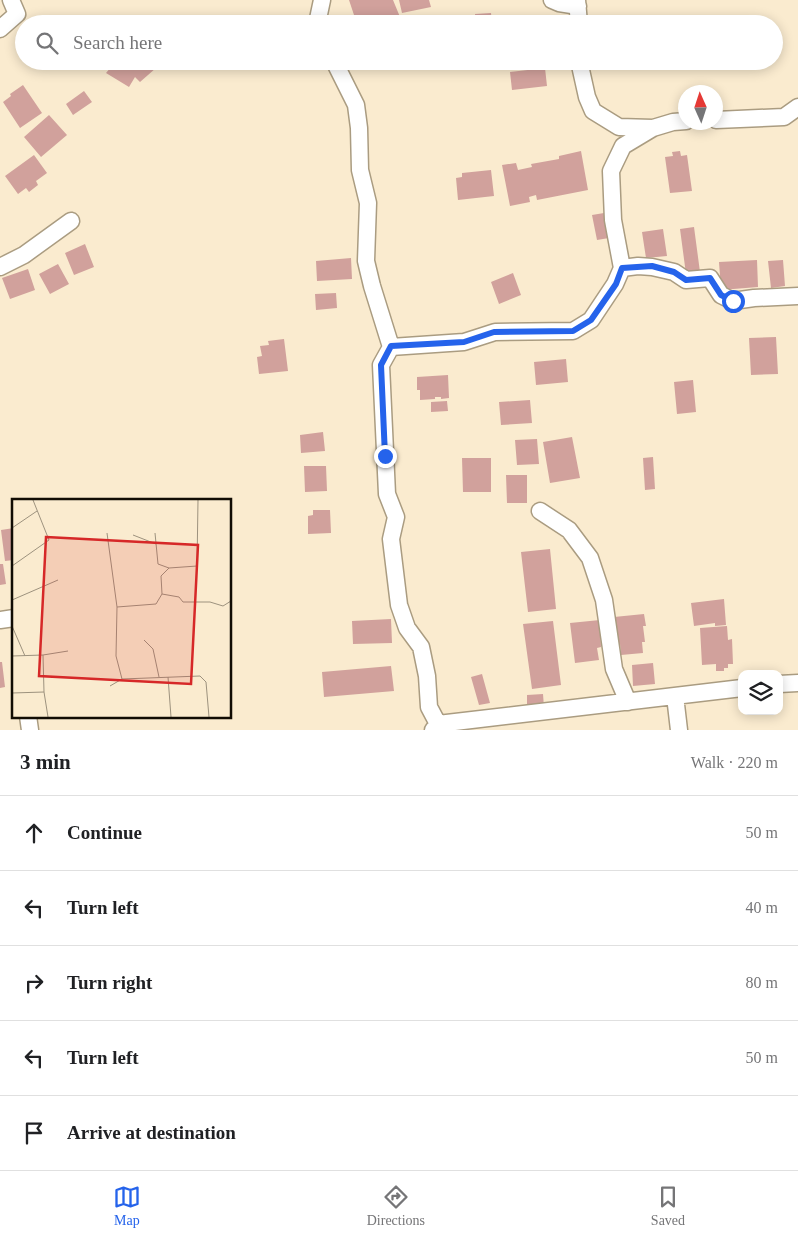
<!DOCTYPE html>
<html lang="en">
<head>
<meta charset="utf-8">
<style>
	body { margin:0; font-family:"Times New Roman",serif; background:#f2f2f2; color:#202124 }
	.controls { position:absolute; right:15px; bottom:15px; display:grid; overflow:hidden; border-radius:10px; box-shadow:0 2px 12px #0003 }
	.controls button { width:45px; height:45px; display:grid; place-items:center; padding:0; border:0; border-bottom:1px solid #e0e0e0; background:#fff; color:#202124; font:25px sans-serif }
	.compass { position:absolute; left:678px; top:85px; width:45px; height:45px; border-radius:50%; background:#fff; box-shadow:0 2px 12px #0003; rotate:357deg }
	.stop { position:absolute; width:15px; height:15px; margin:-11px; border:4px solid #2563eb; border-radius:50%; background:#fff }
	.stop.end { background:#2563eb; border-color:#fff; box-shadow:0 1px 5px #0008 }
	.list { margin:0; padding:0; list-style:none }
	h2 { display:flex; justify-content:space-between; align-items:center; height:65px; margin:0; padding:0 20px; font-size:21px }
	h2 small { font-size:16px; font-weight:400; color:#757577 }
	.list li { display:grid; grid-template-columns:32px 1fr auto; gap:15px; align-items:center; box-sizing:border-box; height:75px; padding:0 20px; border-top:1px solid #e0e0e0 }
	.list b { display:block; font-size:19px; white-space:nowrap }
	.list em { font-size:16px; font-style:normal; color:#757577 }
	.icon { flex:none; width:28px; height:28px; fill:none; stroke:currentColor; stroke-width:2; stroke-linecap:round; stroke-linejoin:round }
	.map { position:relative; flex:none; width:798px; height:730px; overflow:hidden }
	.search { position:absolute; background:#fff; box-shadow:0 2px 12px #0003; left:15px; right:15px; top:15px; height:55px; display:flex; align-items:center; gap:12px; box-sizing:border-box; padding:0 18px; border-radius:28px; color:#757577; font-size:19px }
	.sheet { height:440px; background:#fff }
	nav { display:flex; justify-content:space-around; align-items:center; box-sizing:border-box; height:70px; border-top:1px solid #e0e0e0; background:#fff; font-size:14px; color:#757577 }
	nav a { display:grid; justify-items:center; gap:2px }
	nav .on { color:#2563eb }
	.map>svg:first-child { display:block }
	.building { fill:#d1a19c }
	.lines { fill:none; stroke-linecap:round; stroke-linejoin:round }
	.minor-casing { stroke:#aa9c81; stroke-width:19 }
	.minor { stroke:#fff; stroke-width:16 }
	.route { stroke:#2563eb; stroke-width:6 }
	.inset-road { fill:none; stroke:#9d927e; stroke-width:1 }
	.view { fill:#d62828; fill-opacity:0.15; stroke:#d62828; stroke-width:2.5 }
	.inset-edge { fill:none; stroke:#110c04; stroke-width:2.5 }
</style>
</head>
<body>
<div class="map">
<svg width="798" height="730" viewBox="0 0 798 730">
	<rect width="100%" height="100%" fill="#faebcf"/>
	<!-- building -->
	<path class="building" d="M 349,0 L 393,0 L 400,17 L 381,24 L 357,24 Z
		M 399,0 L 429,0 L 431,7 L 402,13 Z
		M 491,13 L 492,24 L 476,24 L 475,14 Z
		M 116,61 L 164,61 L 140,82 L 135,77 L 129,87 L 106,73 Z
		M 545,68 L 547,86 L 512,90 L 510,72 Z
		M 23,85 L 42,113 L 20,128 L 3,102 L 11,96 L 10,94 Z
		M 84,91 L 92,102 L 73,115 L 66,104 Z
		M 49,115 L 67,135 L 41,157 L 24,137 Z
		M 581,151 L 588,190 L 537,200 L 536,195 L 529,197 L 530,202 L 510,206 L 502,165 L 516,163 L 518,170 L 532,167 L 531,164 L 559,159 L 559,156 Z
		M 680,151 L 681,156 L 687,155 L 692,191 L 670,193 L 665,157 L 673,156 L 672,152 Z
		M 34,155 L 47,173 L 36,181 L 38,185 L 29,192 L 26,188 L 18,194 L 5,176 Z
		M 491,170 L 494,196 L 458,200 L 456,178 L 462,177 L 462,173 Z
		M 604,213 L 609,238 L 597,240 L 592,215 Z
		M 694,227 L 700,272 L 686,274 L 680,229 Z
		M 663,229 L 667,256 L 646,258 L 642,232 Z
		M 85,244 L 94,267 L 74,275 L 65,253 Z
		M 351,258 L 352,279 L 317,281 L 316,261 Z
		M 757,260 L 758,287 L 721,290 L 719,262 Z
		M 783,260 L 785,286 L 771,288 L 768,261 Z
		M 58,264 L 69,284 L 50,294 L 39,274 Z
		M 28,269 L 35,290 L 10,299 L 2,278 Z
		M 513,273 L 521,295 L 499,304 L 491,282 Z
		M 336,293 L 337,308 L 316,310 L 315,294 Z
		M 776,337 L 778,374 L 751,375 L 749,338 Z
		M 284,339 L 288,371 L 259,374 L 257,357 L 262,356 L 260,346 L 269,345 L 268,341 Z
		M 566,359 L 568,382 L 536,385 L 534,362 Z
		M 448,375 L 449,398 L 441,399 L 441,397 L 435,397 L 435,399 L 420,400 L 420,390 L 417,390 L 417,377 Z
		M 693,380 L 696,412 L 677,414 L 674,382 Z
		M 530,400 L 532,423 L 501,425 L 499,402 Z
		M 447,401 L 448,411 L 431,412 L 431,402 Z
		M 323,432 L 325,451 L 301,453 L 300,435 Z
		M 572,437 L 580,478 L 550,483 L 543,442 Z
		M 537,439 L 539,464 L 517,465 L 515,440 Z
		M 653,457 L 655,489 L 645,490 L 643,458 Z
		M 462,458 L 491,458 L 491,492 L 463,492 Z
		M 304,466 L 326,466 L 327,491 L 305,492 Z
		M 506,475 L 527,475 L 527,503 L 507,503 Z
		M 313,510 L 330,510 L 331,533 L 308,534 L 308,516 L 313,515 Z
		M 14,528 L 14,560 L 5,561 L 1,530 Z
		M 550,549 L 556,609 L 528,612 L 521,552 Z
		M 0,564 L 3,564 L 6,584 L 0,585 Z
		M 724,599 L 726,625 L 715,626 L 715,623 L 694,626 L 691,603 Z
		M 644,614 L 646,626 L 643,626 L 645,642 L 642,642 L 643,653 L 621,655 L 620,644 L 617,644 L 614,617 Z
		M 391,619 L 392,643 L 353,644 L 352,621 Z
		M 600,620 L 601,647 L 597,648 L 599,660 L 575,663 L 570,623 Z
		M 553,621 L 561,685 L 532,689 L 523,624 Z
		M 727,626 L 728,640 L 732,639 L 733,664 L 728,664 L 728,668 L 724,668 L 724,671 L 716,671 L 716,664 L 702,665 L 700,628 Z
		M 0,662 L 2,662 L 5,687 L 0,688 Z
		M 653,663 L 655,684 L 633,686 L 632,665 Z
		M 391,666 L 394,691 L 324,697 L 322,672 Z
		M 482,674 L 490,703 L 479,705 L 471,677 Z
		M 543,694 L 544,707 L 527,706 L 527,695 Z"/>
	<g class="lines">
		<defs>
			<path id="minor" d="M 552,0 L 559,3 L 578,6
				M 577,0 L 579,24
				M 319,24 L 318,19 L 322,0
				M 0,29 L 17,14 L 11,0
				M 334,61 L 356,105 L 359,128 L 360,170 L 368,203 L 366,261 L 372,286 L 391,347 L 381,365 L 387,494 L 396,517 L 391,539 L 399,605 L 407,628 L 421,647 L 427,676 L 429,707 L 438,724
				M 579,61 L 587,97 L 593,111 L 619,127 L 653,128
				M 716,120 L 784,117 L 798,107
				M 0,267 L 24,255 L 71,221
				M 622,268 L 638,266 L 652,267 L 674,272 L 686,280 L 710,278 L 721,295 L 733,301 L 754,298 L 798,296
				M 391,347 L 464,342 L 495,332 L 573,331 L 591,320 L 615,284 L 622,268 L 613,220 L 611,171 L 623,146 L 653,128 L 673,122 L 686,121
				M 540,511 L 569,530 L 590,558 L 604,600 L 614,669 L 628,702
				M 0,620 L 14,618
				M 779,684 L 798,683
				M 675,696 L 679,730
				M 28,716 L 30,730
				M 433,730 L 438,724 L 742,688"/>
		</defs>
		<!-- minor casing -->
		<use href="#minor" class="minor-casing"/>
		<!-- minor -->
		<use href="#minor" class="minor"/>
	</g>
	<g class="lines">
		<!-- route -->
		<path class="route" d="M 385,456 L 381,365 L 391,346 L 464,342 L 494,332 L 573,331 L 591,320 L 616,284 L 622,268 L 652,266 L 674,272 L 686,280 L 710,278 L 721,295 L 733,301"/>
	</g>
	<!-- overview -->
	<g transform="translate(12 499)">
		<rect width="219" height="219" fill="#faebcf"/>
		<path class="inset-road" d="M 0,29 L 25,12M 95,34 L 105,108 L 104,157 L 110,180M 143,34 L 146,65 L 157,69 L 185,67 L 186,1M 121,36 L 144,45M 0,67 L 37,41 L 21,1M 150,95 L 167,98 L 171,103 L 198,103 L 211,107 L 219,102M 0,101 L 46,81M 105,108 L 144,105 L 150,95 L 149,77 L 157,69M 0,127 L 13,157M 132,141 L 141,150 L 147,178M 0,157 L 31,156M 156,178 L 159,218M 98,187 L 110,180 L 188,177 L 194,183 L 197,218M 32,193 L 31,156 L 56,152M 0,194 L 32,193 L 36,218"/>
		<path class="view" d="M 34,38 L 186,46 L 179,185 L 27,177 Z"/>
		<rect width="219" height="219" class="inset-edge"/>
	</g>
</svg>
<div class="controls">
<button><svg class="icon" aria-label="layers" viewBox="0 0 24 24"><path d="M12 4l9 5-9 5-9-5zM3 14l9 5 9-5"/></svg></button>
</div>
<svg class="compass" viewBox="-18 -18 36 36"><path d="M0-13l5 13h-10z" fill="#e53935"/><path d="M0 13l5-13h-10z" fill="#757577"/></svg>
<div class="stop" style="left:733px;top:301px"></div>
<div class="stop end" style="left:385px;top:456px"></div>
<div class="search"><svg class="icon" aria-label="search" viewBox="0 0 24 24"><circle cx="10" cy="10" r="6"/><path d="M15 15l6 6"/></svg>Search here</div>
</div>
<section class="sheet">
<h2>3 min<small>Walk · 220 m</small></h2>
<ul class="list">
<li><svg class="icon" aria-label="ahead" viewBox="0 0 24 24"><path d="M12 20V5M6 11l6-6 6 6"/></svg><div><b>Continue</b></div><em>50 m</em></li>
<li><svg class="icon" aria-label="left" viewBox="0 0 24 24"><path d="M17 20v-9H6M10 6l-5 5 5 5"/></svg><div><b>Turn left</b></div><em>40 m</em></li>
<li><svg class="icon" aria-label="right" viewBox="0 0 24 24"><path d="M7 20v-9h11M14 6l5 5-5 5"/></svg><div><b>Turn right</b></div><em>80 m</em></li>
<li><svg class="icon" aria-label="left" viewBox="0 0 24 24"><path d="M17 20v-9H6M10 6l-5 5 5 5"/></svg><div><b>Turn left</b></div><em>50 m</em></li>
<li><svg class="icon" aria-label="arrive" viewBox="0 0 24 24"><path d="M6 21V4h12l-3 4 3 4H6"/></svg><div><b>Arrive at destination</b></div></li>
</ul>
</section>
<nav>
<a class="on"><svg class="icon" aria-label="map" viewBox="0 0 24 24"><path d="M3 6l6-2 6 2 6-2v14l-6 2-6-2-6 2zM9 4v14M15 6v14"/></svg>Map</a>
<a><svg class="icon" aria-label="directions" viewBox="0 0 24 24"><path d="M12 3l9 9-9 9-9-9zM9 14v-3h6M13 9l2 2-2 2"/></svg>Directions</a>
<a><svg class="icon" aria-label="saved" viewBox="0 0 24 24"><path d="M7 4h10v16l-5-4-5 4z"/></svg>Saved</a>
</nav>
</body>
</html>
